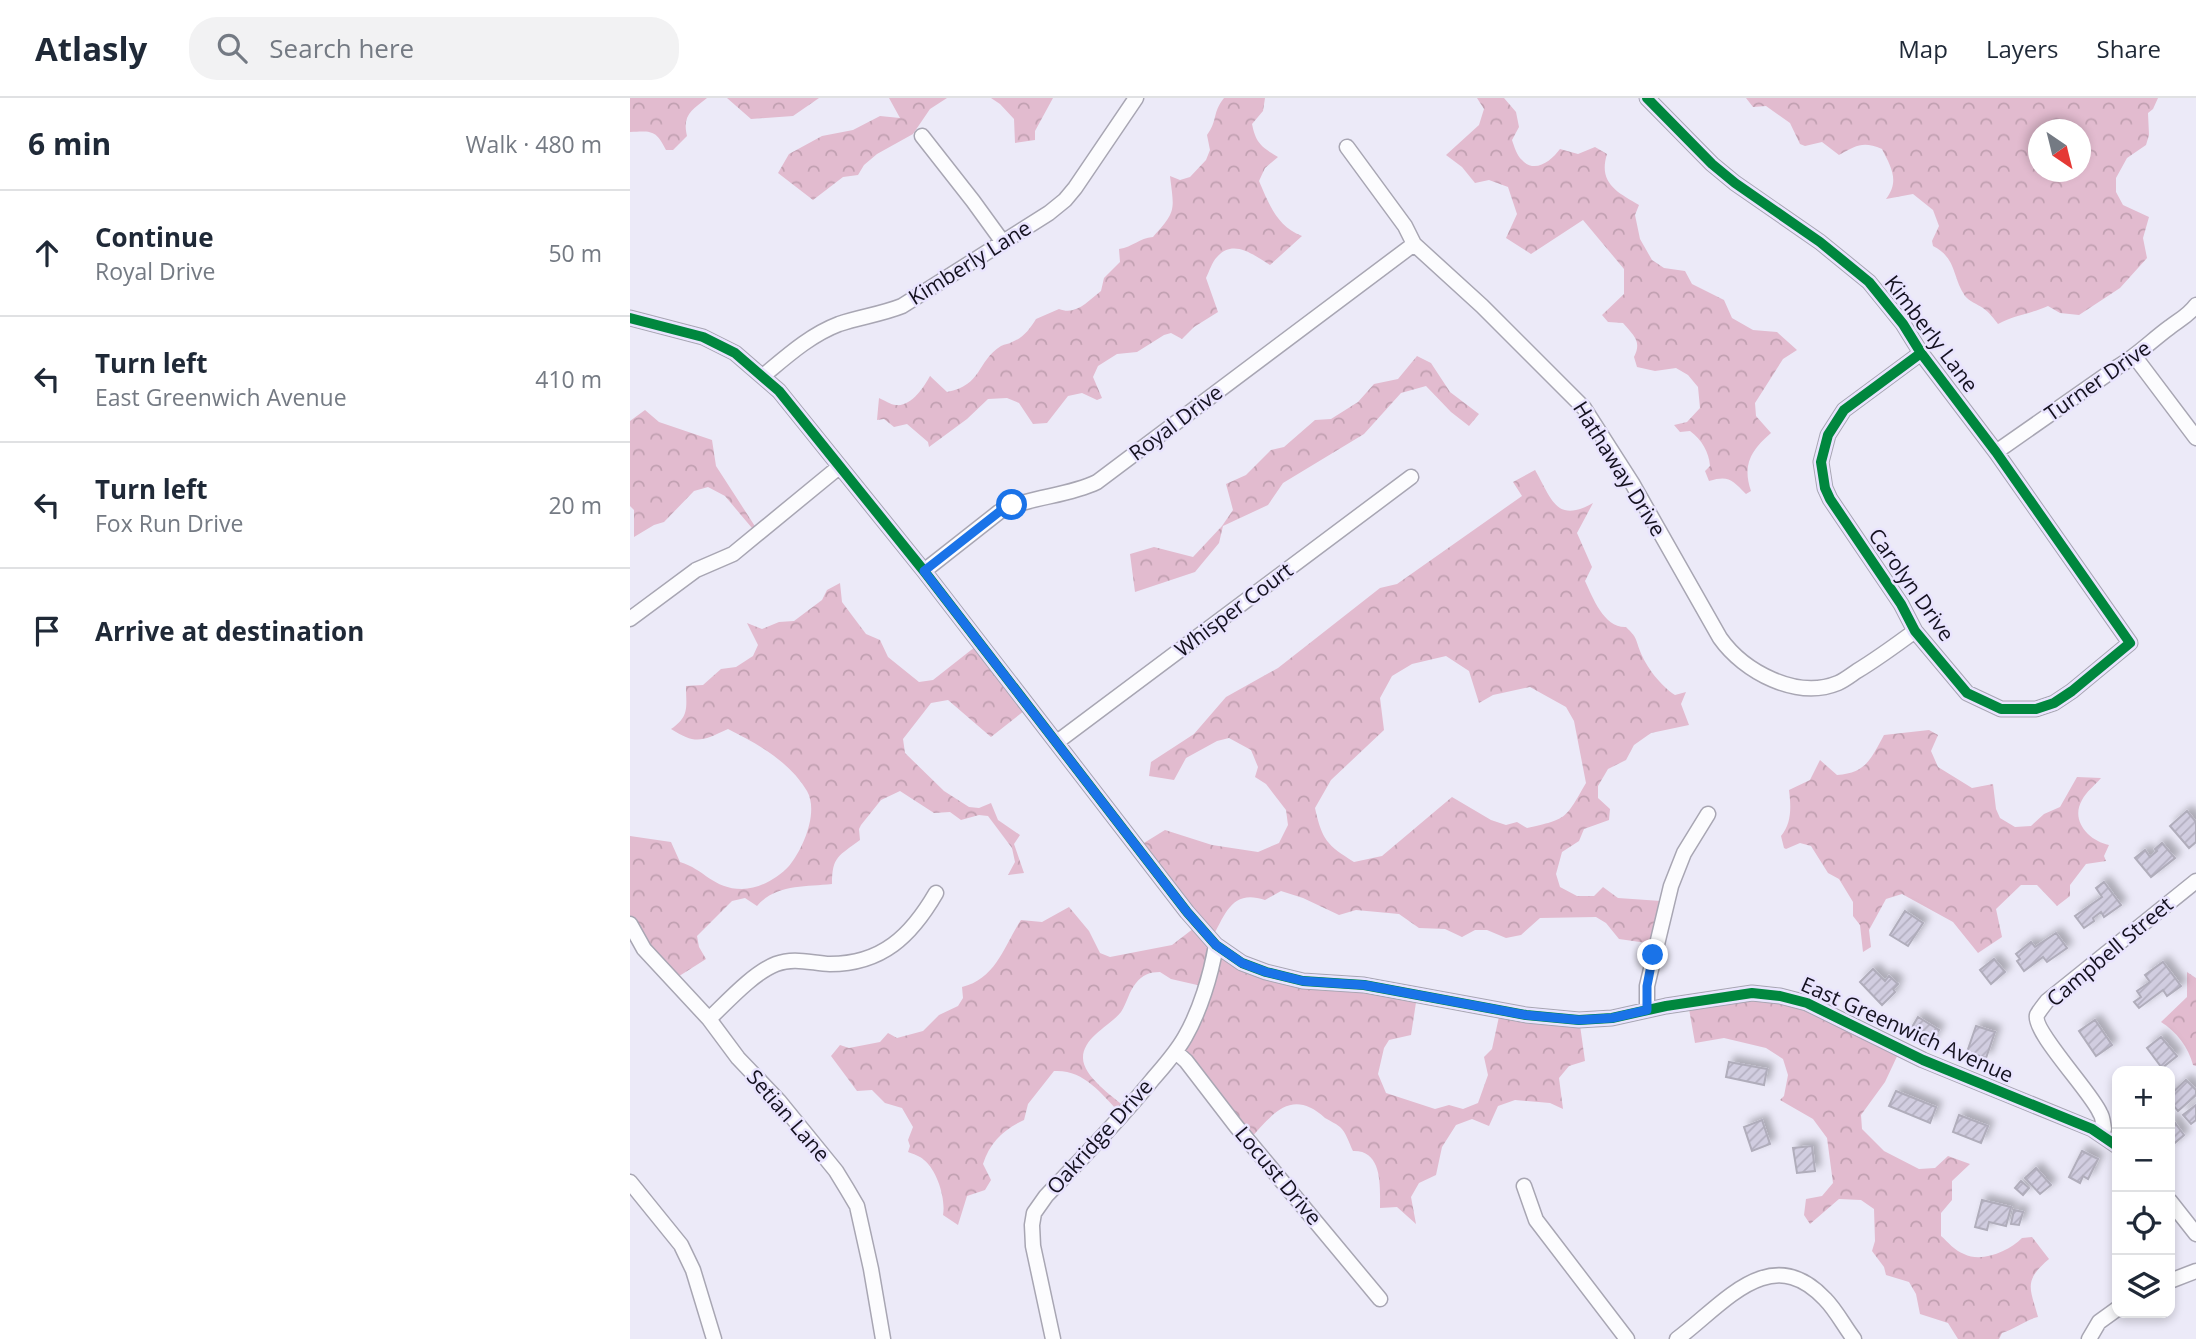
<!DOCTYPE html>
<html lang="en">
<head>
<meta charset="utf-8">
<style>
	body { margin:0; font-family:"Open Sans",sans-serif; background:#f2f2f3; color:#1f2937 }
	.controls { position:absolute; right:21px; bottom:21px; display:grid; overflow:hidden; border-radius:14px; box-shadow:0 4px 10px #0003 }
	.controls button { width:63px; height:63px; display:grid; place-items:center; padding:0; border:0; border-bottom:2px solid #e0e1e3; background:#fff; color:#1f2937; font:35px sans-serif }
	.compass { position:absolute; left:1398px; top:21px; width:63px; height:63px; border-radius:50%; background:#fff; box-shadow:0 4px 10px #0003; rotate:145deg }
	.stop { position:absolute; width:21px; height:21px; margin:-16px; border:5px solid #1a73e8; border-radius:50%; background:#fff }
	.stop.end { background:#1a73e8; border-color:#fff; box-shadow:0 2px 7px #0008 }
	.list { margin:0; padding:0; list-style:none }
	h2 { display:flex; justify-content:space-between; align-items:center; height:91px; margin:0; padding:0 28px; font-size:30px }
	h2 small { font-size:23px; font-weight:400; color:#747a83 }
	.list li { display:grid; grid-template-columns:46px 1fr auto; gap:21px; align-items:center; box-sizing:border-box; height:126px; padding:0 28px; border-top:2px solid #e0e1e3 }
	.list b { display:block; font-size:26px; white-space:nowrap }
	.list p { margin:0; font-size:23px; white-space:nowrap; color:#747a83 }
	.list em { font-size:23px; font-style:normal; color:#747a83 }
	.icon { flex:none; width:38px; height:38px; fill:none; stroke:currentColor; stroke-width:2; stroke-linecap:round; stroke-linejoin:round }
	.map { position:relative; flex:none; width:1566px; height:1241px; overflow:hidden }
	header { display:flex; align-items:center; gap:42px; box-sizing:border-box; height:98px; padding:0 35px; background:#fff; border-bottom:2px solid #e0e1e3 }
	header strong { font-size:33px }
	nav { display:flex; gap:38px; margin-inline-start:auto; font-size:24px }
	.search { width:490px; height:63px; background:#f2f2f3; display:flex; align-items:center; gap:18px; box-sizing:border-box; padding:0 24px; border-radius:28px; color:#747a83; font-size:26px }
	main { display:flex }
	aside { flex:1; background:#fff }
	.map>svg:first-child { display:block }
	.forest { fill:url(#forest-crowns); fill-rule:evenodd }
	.building { fill:url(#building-hatch); stroke:#b0adbb; stroke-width:2; filter:url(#shadow) }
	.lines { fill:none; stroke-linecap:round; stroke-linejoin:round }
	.minor-casing { stroke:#a8a6b3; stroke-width:17 }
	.minor { stroke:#fcfcfe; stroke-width:14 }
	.cycleway-casing { stroke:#e9e4fe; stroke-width:15 }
	.cycleway { stroke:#00873e; stroke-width:10 }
	.route { stroke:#1a73e8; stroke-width:9 }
	.labels { text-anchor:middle; stroke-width:5; stroke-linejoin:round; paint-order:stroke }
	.street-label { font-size:21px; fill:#14111f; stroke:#e9e4fe }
</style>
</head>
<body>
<header>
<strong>Atlasly</strong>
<div class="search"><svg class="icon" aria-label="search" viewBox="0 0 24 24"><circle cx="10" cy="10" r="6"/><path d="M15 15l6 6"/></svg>Search here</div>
<nav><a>Map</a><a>Layers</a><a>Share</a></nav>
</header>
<main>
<aside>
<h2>6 min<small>Walk · 480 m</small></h2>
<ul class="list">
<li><svg class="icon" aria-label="ahead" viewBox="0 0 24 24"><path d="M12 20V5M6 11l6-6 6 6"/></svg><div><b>Continue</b><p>Royal Drive</p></div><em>50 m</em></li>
<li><svg class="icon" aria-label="left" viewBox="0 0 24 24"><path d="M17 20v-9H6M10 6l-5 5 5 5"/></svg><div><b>Turn left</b><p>East Greenwich Avenue</p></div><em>410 m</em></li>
<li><svg class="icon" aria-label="left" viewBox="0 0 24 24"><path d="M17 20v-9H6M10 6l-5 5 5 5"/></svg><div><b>Turn left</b><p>Fox Run Drive</p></div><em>20 m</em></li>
<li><svg class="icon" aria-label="arrive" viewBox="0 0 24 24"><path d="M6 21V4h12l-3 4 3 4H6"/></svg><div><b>Arrive at destination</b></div></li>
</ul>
</aside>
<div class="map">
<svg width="1566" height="1241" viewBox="0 0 1566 1241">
	<defs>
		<pattern id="forest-crowns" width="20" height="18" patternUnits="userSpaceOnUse" patternTransform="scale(1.75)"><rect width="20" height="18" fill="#e2bbcf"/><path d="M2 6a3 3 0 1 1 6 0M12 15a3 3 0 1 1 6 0" fill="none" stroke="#c1a0b1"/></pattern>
		<pattern id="building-hatch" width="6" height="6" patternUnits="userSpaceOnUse" patternTransform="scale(1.75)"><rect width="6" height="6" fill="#d1cde0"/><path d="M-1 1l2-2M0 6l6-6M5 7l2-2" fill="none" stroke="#b3afc0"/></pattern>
		<filter id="shadow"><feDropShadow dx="5.5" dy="-5.5" stdDeviation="3.5" flood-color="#0004"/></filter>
	</defs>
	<rect width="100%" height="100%" fill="#eceaf8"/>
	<!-- forest -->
	<path class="forest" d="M 0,0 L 77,0 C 62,12 52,17 57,38 L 43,52 L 36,52 C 26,32 22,33 0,34 Z
		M 97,0 L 189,0 L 163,18 L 121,21 Z
		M 259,0 L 317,0 L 300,11 L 283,36 L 247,56 L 234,67 L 228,77 L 213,79 L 183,102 L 148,75 L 159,56 L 192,38 L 223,32 L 250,18 L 270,20 Z
		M 361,0 L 423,0 L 405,33 L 405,42 L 385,45 L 384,21 L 370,6 Z
		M 594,0 L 635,0 L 633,13 L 622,26 C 626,46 632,49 648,59 L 635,70 L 629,83 C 639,106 647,129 672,138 L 640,167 C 624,157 603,140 587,159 C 582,164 579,174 576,180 L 588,214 L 564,229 L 552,241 L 541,235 L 534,237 L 507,254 L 487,256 L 468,268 L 463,279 L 472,300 L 467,302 L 452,295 L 438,298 L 417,325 L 403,326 L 389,305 L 377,300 L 358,301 L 337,321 L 299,349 L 298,344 L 277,326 L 264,329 L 254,321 L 247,322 L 249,300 C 254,302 261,307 266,307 C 281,309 294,289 300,278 L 317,294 C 353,287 346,264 371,248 C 375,246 379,246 382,244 C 393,240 400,231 406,221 L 429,211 C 446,218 458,203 471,193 L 474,180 L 490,164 L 489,151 C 503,149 509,140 523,139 C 547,113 544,112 540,78 L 550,82 L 560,79 L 576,62 L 580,52 L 577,37 C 588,22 582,15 594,0 Z
		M 847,0 L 874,0 L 886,14 L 889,29 L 882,42 C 884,48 887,58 892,62 C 905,76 921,63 930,51 L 948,56 L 965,49 L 977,56 C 968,85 987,94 1009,107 L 1005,117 L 1010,141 L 1022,162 L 1034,170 L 1055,173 L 1062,186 L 1094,202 L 1102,220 L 1123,232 L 1147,234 L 1167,252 L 1153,261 L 1125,305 L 1126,318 L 1141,335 C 1121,352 1112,367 1121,393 L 1116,396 C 1102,382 1099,377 1079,383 L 1075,373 L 1080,368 C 1079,354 1072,342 1060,333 L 1050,334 L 1044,327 L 1057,324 L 1070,310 L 1068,289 L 1058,277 L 1046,270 L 1025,273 L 1007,269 L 1004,259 C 1012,243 1004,238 993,225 L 978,224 L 972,217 L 994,196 L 994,171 L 953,122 L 901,156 L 876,140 L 887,116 L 878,89 L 859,82 L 845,85 L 832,69 L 816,57 L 849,27 L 854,11 Z
		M 1116,0 L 1528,0 L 1523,11 L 1518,15 L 1519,37 L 1516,47 L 1497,60 L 1486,80 L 1486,94 L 1493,107 L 1519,119 L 1513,140 L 1517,160 L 1490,190 L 1449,217 L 1430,215 L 1418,208 C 1400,216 1385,217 1368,226 C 1364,221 1359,214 1353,210 C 1347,206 1339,203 1335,198 C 1322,179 1327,160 1303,148 L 1302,143 L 1309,128 L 1303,112 L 1283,96 L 1256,101 C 1270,83 1261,69 1252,51 C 1233,43 1227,47 1209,57 L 1192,44 L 1175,48 L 1170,46 L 1160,25 L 1136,8 L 1123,9 ZM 1408,32 L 1450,32 L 1450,74 L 1408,74 Z
		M 787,258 L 801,265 L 820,294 L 849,316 L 839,328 L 821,314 L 796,288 L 771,295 L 734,336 L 653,385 L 638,407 L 593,428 L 589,445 L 565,474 L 505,494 L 500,456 L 524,449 L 563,459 L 592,428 L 603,412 L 596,386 L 616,377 L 641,352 L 654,349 L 685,322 L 701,321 L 728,304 L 744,286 L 768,281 Z
		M 15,312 L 29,324 L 82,342 L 86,368 L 130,436 L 127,436 L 95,398 L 78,389 L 64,393 L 34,424 L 24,427 L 4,439 L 4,412 L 0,408 L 0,323 Z
		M 905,372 C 922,401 926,426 963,405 L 947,435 L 962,469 L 955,483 C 963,500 974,530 996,529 C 1007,540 1005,539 1010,553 C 1016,569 1031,588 1045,597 L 1056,594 L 1051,606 L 1059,627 L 1021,635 L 1004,647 L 996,662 L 978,671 L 968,688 L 968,700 L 980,711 L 979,722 L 954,731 L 949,743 L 932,754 L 926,776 L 930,789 L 947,798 L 964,798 L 973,789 L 988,800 L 1031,803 L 1024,846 L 989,841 L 976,825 L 966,819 L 910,820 L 891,837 L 876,840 L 857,832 L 845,832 L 832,839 L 815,831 L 789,830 L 769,816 L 726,812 L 709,817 L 673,800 L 651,793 L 635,802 C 602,791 596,815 582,840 L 615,867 L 787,898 L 781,937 L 759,942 L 754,950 L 748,976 L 756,995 L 805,1011 L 819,1007 L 833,1011 L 848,1005 L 858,977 L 854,959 L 862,951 L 870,914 L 949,920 L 955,963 L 939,968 L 929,980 L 933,1011 L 920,1005 L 885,1002 L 868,1008 L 859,1028 L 842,1021 L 826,1027 L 812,1049 L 806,1077 L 789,1085 L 781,1099 L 786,1126 L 767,1109 L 750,1110 C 750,1089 753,1052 723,1053 C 719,1045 716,1034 710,1029 C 705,1025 700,1023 695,1020 C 662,990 643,1015 619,1042 L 548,957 L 576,889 L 541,881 L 530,874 C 520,874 512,877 506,885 C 499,893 497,905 491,914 C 480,928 453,939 453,960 C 453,978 482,998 495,1009 L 489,1014 C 471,995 453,971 424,973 L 398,1006 L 394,1022 C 374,1031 360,1044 353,1066 L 361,1082 L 355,1092 L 337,1098 L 328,1127 L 313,1117 C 316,1101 307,1072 294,1062 C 290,1058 283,1056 278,1054 L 280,1048 L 278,1042 L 283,1029 L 272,1010 L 255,1005 L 242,992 L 227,993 L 201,958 L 210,947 L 219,950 L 250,944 L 258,935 L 267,940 L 293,933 L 309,917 L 328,908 L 333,900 L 332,889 C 366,881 374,848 391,822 L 412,824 L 439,809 L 459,833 L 470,855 L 480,859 L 542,847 L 568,827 L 509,748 L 535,732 L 582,747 L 628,754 L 649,745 L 658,727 L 656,712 L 636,686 L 625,679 L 628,669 L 621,652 L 599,640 L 587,643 L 556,660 L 544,682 L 519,678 L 521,664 L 564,636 L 596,599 L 648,570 L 750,490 L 767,486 L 892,398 L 883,384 ZM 816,558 L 839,573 L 849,605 L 863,597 L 900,589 L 936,609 L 944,623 L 956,685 C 935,721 938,721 897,730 L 887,724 L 876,727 L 861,722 L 822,699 L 752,758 L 724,764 C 697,747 692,742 685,710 L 701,682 L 754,632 L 750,600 L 762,578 L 782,566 Z
		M 210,485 L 212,504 L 236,536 L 250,542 L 258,559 L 289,584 L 303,582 L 350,545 L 399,609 L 361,639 L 318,602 L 301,605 L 273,641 L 275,655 L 314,693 L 339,709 L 349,710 L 361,705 L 368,722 L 390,737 L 384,746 L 394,775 L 378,777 L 385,764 L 382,750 L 358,718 L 349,717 L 331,722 L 320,714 L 304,715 L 270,693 L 251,702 L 231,727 L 229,731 L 230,742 C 209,758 202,758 202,786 C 175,789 146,786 127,808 L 115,800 L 102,803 L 67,838 L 69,849 L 76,861 L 43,882 L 0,823 L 0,738 L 41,744 L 50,764 C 74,771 83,791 112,791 C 129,791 148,780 159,768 C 173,751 189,714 177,693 C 159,663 128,646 98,631 C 72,643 66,647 41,631 C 60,618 56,609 56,588 L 73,587 L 91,571 L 106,569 L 123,558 L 128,547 L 117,525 L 132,531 L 149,524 L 164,523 L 192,502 L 197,492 Z
		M 1299,632 L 1308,637 L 1301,653 L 1308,669 L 1342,690 L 1363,686 L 1366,711 L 1370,720 L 1385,729 L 1401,728 L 1414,716 L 1430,709 L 1447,679 L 1471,680 C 1465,687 1456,694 1452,702 C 1440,723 1459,743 1479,747 L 1474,758 L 1476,763 L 1456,766 L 1440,787 L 1440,798 L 1427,808 L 1407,787 L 1391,787 L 1366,811 L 1372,839 L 1348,855 L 1323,824 L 1272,796 L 1256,801 L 1239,832 L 1241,849 L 1233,854 L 1230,827 L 1223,818 L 1223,804 L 1209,781 L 1198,775 L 1181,748 L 1170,745 L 1156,751 L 1154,750 L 1151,738 C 1162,725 1161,708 1159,692 L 1180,682 L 1190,662 L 1207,677 C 1236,675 1241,661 1254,637 Z
		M 1557,874 L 1566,880 L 1566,968 L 1563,967 C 1559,950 1546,933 1531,924 L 1557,899 Z
		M 1151,898 L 1270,952 L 1255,984 L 1231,1017 L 1232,1031 L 1254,1053 L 1289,1071 L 1305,1070 L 1318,1058 L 1340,1066 L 1322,1083 L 1322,1102 L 1311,1115 L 1311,1138 C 1318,1144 1325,1153 1334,1156 C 1352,1165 1379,1153 1392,1140 L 1402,1139 L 1419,1161 C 1393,1183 1400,1190 1408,1219 C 1395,1222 1385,1231 1372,1235 L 1369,1241 L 1328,1241 L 1318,1225 L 1290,1216 L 1286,1196 L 1279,1184 L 1256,1177 L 1254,1169 L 1242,1153 L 1245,1143 L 1244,1111 L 1231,1102 L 1209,1101 L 1180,1126 L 1174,1117 L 1176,1101 L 1192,1098 L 1203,1085 L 1197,1040 L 1183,1021 L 1150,1002 L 1154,998 L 1158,977 L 1153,961 L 1136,950 L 1094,940 L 1065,945 L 1059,911 Z"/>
	<!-- building -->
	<path class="building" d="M 1557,713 L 1566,724 L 1566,744 L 1559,750 L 1540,728 Z
		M 1532,745 L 1545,760 L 1521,779 L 1505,760 L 1515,752 L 1520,759 L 1527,753 L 1525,751 Z
		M 1474,784 L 1491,807 L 1474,819 L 1471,814 L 1463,820 L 1464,823 L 1454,830 L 1445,818 L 1472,799 L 1466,790 Z
		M 1275,813 L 1293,825 L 1278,848 L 1260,837 Z
		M 1426,835 L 1437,850 L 1417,864 L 1413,859 L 1394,873 L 1387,863 L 1390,861 L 1386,856 L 1401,844 L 1405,849 Z
		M 1364,861 L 1375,874 L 1361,886 L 1350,872 Z
		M 1533,864 L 1551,888 L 1537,898 L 1533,892 L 1509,910 L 1504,904 L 1511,899 L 1507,893 L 1520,884 L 1515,877 Z
		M 1243,871 L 1255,883 L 1259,878 L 1268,886 L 1263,891 L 1265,894 L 1252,907 L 1230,884 Z
		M 1288,919 L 1309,932 L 1298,948 L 1278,936 Z
		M 1465,922 L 1482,947 L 1466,958 L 1449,933 Z
		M 1346,928 L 1365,934 L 1356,960 L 1337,954 Z
		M 1531,939 L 1547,958 L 1532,970 L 1517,950 Z
		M 1099,964 L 1137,971 L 1134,987 L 1096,979 Z
		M 1556,982 L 1566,992 L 1566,997 L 1548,1013 L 1540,1003 L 1540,997 Z
		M 1266,993 L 1306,1009 L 1300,1025 L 1259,1008 Z
		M 1566,1007 L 1566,1022 L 1561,1026 L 1553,1017 Z
		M 1329,1017 L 1358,1028 L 1351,1045 L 1323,1034 Z
		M 1542,1021 L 1554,1037 L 1540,1049 L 1540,1023 Z
		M 1132,1022 L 1140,1046 L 1122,1053 L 1114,1029 Z
		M 1182,1048 L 1185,1073 L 1167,1075 L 1163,1050 Z
		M 1452,1053 L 1468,1061 L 1458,1081 L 1453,1078 L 1450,1085 L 1439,1079 Z
		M 1406,1070 L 1421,1087 L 1410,1096 L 1395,1080 Z
		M 1391,1083 L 1399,1090 L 1393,1097 L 1385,1090 Z
		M 1352,1102 L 1381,1109 L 1376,1128 L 1359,1124 L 1357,1132 L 1345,1129 Z
		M 1384,1112 L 1393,1114 L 1389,1127 L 1381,1126 Z"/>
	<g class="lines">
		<defs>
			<path id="minor" d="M 1017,0 L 1082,66 L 1105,85 L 1190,144 L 1239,184 L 1273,226 L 1291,255 L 1366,354 L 1500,545 L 1442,593 L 1424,605 L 1406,611 L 1371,611 L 1337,595 L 1285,533 L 1271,506 L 1200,401 L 1195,390 L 1191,364 L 1198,337 L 1214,312 L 1291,255
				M 292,38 L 343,103 L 372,143
				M 717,49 L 775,128 L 784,146 L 852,208 L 954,310 L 1002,385 L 1090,540 C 1114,574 1167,602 1208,585 C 1215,582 1221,577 1227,573 C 1247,561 1266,547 1285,533
				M 0,220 L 73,239 L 105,255 L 149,293 L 294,473 L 557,814 L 586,847 L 612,865 L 636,874 L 673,883 L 734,887 L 896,917 L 949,922 L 982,920 L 1036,908 L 1122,895 L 1150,898 L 1177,905 L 1293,962 L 1462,1031 L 1487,1048
				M 1505,259 L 1566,340
				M 133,278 C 157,258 180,237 209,226 C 230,219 252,216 272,208 L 419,115 L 435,102 L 445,90 L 506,0
				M 1366,354 L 1489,268 C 1508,257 1522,242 1540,229 C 1549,222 1559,217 1566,207
				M 294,473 L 369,414 C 400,398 436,399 467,384 L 784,146
				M 0,521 L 66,472 L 103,456 L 209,369
				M 427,644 L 781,379
				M 0,826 L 14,851 L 79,921 L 108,960 L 149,1003 L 206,1073 L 217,1091 L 227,1108 L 241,1171 L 253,1241
				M 1017,912 L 1017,888 L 1041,788 L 1054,755 L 1078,716
				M 79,921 C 97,904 123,875 146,866 C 164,859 181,865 200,866 C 252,866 281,838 306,795
				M 546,954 L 556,963 L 606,1028 L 750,1201
				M 1470,1036 L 1474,1031 C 1473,1026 1473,1019 1470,1015 C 1462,995 1402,933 1407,917 C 1409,913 1414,907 1417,903 L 1566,783
				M 0,1084 L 51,1147 L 63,1172 L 84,1241
				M 894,1088 L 906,1122 L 997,1241
				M 1540,1103 L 1566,1136
				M 1540,1183 L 1566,1173
				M 423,1241 L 403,1148 L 402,1127 L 404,1115 L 416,1098 C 452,1060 489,1023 522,982 C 534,968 546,955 555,939 C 570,913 581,877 586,847
				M 1047,1241 C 1092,1208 1140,1142 1195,1201 C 1206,1212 1214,1228 1224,1241
				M 1459,1241 L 1469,1224 L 1487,1211"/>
		</defs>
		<!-- minor casing -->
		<use href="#minor" class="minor-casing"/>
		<!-- minor -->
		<use href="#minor" class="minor"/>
		<defs>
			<path id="cycleway" d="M 1017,0 L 1082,66 L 1105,85 L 1190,144 L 1239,184 L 1273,226 L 1291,255 L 1366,354 L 1500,545 L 1442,593 L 1424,605 L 1406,611 L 1371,611 L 1337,595 L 1285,533 L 1271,506 L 1200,401 L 1195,390 L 1191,364 L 1198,337 L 1214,312 L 1291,255
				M 0,220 L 73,239 L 105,255 L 149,293 L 294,473 L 557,814 L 586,847 L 612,865 L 636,874 L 673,883 L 734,887 L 896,917 L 949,922 L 982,920 L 1036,908 L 1122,895 L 1150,898 L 1177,905 L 1293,962 L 1462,1031 L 1487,1048"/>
		</defs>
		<!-- cycleway casing -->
		<use href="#cycleway" class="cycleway-casing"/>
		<!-- cycleway -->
		<use href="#cycleway" class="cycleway"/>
	</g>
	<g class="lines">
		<!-- route -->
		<path class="route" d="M 382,407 L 369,414 L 294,473 L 557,814 L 586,847 L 612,865 L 636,874 L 673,883 L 734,887 L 896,917 L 949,922 L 982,920 L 1017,912 L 1017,888 L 1023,857"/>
	</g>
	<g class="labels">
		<!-- street labels -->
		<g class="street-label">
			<text transform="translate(340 165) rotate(-32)" y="7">Kimberly Lane</text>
			<text transform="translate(1301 236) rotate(53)" y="7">Kimberly Lane</text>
			<text transform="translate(1468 283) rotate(-35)" y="7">Turner Drive</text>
			<text transform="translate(546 325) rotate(-37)" y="7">Royal Drive</text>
			<text transform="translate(989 371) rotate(58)" y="7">Hathaway Drive</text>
			<text transform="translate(1281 487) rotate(55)" y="7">Carolyn Drive</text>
			<text transform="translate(604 512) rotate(-37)" y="7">Whisper Court</text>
			<text transform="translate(1480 854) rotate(-40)" y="7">Campbell Street</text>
			<text transform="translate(1277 932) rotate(24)" y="7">East Greenwich Avenue</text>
			<text transform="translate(158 1018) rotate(49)" y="7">Setian Lane</text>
			<text transform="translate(470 1039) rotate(-48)" y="7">Oakridge Drive</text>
			<text transform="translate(648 1078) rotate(50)" y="7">Locust Drive</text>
		</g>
	</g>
</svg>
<div class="controls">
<button>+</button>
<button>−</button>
<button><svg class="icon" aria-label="locate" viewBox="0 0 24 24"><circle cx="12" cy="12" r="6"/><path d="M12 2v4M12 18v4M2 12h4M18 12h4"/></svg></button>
<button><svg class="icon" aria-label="layers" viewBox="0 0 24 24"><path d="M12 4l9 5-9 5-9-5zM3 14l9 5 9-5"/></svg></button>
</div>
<svg class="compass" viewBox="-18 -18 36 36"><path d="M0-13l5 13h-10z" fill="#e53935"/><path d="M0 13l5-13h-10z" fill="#747a83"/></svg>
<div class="stop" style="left:382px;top:407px"></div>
<div class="stop end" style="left:1023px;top:857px"></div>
</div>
</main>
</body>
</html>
